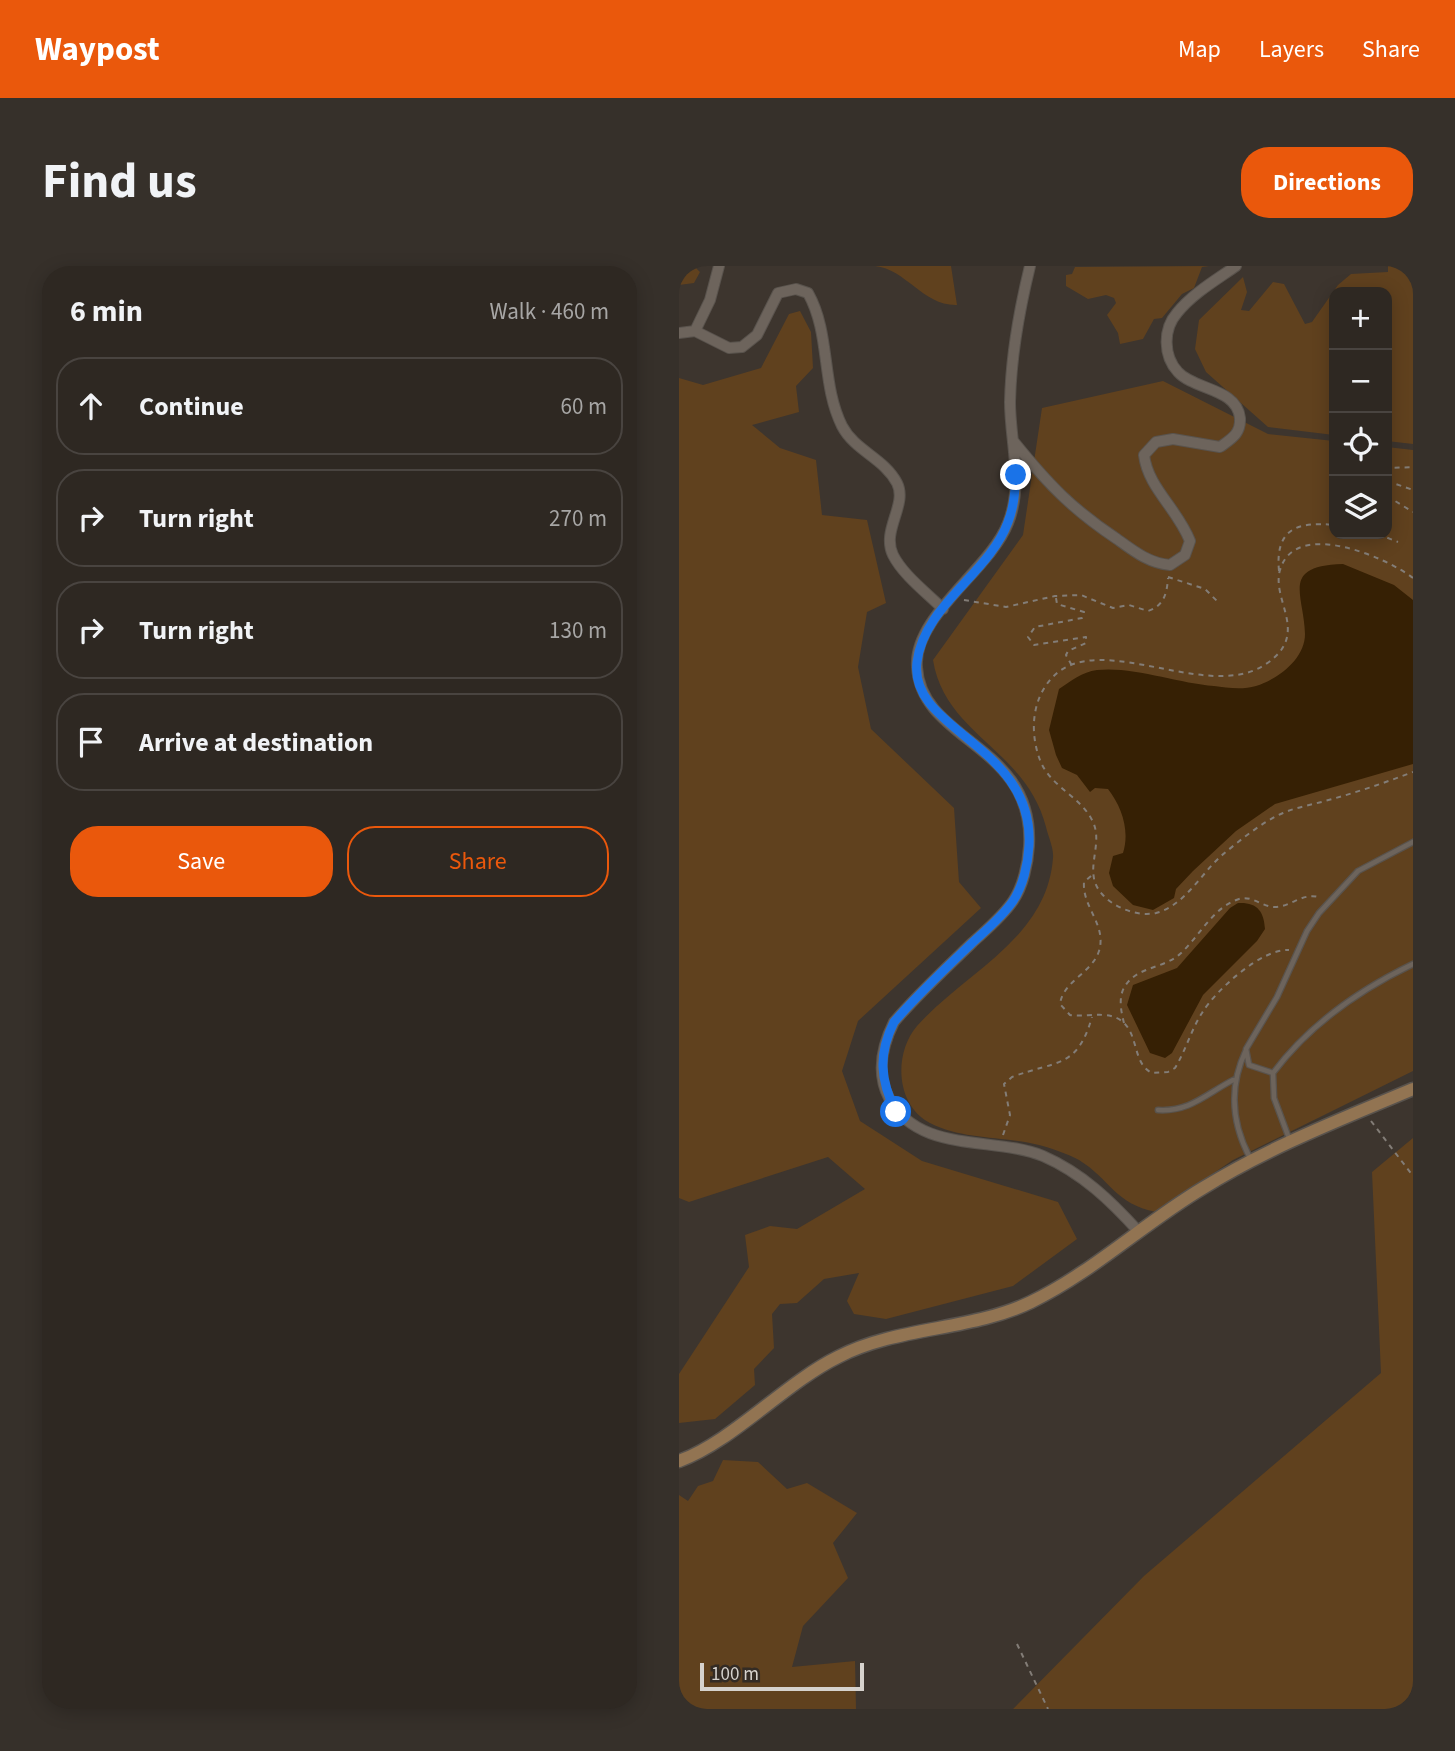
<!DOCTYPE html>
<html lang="en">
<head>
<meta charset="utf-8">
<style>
	body { margin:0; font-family:"Source Sans 3",sans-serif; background:#36302a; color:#f1f3f6 }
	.controls { position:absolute; right:21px; top:21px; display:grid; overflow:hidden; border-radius:14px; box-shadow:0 4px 18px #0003 }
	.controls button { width:63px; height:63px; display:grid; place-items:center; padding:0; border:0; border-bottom:2px solid #494440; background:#2e2822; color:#f1f3f6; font:35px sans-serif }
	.scale { position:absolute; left:21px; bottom:18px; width:164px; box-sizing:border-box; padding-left:7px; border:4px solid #d6d2cd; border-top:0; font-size:19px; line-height:24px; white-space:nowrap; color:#d6d2cd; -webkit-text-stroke:5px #332b24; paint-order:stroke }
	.stop { position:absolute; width:21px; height:21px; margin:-16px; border:5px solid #1a73e8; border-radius:50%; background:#fff }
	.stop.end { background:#1a73e8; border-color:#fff; box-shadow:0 2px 7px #0008 }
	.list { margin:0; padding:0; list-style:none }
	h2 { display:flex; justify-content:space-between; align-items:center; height:91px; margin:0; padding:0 28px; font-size:30px }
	h2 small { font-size:23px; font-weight:400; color:#a7a6a5 }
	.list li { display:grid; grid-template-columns:46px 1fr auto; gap:21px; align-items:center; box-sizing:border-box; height:98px; margin:0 14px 14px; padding:0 14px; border:2px solid #494440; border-radius:28px }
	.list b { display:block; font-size:26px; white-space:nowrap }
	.list em { font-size:23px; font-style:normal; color:#a7a6a5 }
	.actions { display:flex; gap:14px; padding:21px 28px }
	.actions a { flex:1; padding:16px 0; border:2px solid #ea580c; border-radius:28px; text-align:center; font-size:24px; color:#ea580c }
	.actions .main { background:#ea580c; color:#fff }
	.icon { flex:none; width:38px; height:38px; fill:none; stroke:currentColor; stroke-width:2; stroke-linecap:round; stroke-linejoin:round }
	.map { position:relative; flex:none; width:734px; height:1443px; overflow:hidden; border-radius:28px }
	header { display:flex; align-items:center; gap:42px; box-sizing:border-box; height:98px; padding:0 35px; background:#ea580c; color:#fff }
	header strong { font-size:33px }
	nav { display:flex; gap:38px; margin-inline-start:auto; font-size:24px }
	.intro { display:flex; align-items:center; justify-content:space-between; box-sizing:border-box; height:168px; padding:0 42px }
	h1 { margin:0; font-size:49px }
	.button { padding:18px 32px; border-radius:28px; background:#ea580c; color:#fff; font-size:24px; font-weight:700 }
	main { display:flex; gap:42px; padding:0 42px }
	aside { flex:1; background:#2e2822; border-radius:28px; box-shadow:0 4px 18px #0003 }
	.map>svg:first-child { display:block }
	.green { fill:#60411e }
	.water { fill:#362004 }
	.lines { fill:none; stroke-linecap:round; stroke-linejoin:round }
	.service-casing { stroke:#59534d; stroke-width:7 }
	.minor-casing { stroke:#59534d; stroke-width:12 }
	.secondary-casing { stroke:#59534d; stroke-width:15 }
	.path { stroke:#837d77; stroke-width:2; stroke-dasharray:5 5; stroke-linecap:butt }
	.service { stroke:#6d645c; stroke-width:4.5 }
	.minor { stroke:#6d645c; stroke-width:10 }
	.secondary { stroke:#927452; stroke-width:12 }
	.route { stroke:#1a73e8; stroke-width:9 }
</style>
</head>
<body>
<header>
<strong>Waypost</strong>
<nav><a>Map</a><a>Layers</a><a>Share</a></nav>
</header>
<div class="intro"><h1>Find us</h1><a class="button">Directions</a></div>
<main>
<aside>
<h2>6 min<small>Walk · 460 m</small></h2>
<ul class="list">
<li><svg class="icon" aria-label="ahead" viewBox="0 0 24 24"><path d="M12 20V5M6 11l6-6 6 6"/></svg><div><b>Continue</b></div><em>60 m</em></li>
<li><svg class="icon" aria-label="right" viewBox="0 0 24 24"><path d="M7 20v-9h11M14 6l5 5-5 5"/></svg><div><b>Turn right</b></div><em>270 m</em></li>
<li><svg class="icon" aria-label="right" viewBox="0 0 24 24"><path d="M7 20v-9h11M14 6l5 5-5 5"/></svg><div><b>Turn right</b></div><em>130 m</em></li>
<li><svg class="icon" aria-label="arrive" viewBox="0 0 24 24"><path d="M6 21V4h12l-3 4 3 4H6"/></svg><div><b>Arrive at destination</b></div></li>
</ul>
<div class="actions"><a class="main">Save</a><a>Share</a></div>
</aside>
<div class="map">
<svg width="734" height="1443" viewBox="0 0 734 1443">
	<rect width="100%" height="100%" fill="#3d352e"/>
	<!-- green -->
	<path class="green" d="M 0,0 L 15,0 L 21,6 L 15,17 L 0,19 Z
		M 196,0 L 272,0 L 278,39 C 244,40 227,3 196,0 Z
		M 530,0 L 523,1 L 515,22 L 503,28 L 483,52 L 475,53 L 464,73 L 441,78 L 439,67 L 428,49 L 437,37 L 435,32 L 427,29 L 409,33 L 387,20 L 387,9 L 393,8 L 396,1 Z
		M 709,0 L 734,0 L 734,178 L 708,175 L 708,26 L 655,26 L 655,169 L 589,161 L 527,106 L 516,83 L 520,54 L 564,11 L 568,26 L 562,44 L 570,45 L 594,16 L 605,18 L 626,58 L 633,56 L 659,19 L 672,8 L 709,6 Z
		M 121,45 L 132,66 L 134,102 L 117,120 L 120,146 L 73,159 L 101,182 L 137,194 L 143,249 L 188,254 L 207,337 L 188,346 L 179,401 L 192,463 L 275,542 L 280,616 L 302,642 L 179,755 L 163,805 L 181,855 L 243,895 L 379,936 L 398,973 L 334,1020 L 207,1053 L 175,1048 L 168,1035 L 180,1007 L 145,1013 L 118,1037 L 101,1038 L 93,1048 L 95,1082 L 75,1103 L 76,1119 L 36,1153 L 0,1157 L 0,1108 L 70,1001 L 66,969 L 91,960 L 118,963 L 186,923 L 149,891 L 10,936 L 0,932 L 0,112 L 24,119 L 82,102 L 110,48 Z
		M 484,115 L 589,168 L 655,175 L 655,268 L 708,268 L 708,181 L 734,184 L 734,805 L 554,894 L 477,946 C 436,938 431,913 400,894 C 389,888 372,882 360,879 C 324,870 284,874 251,857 C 217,840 214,788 238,760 C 286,706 368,673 374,592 C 375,582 369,570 367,561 C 347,483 266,469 254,394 L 344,269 L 363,142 Z
		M 734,872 L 734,1443 L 334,1443 L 465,1310 L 702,1107 L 693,906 Z
		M 44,1194 L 79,1196 L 108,1223 L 128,1217 L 178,1247 L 154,1277 L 169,1312 L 124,1360 L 113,1401 L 176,1395 L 177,1443 L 0,1443 L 0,1229 L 9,1235 L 19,1220 L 34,1215 Z"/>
	<!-- water -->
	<path class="water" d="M 664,298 L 715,319 L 734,334 L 734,498 L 596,538 L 557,565 L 514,605 L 497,623 L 495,632 L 474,644 L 454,639 L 434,620 L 430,607 L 434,590 L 444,587 C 451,565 443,541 429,523 L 416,522 L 411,526 L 398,509 L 383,502 L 377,489 L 370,464 L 380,423 C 392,415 403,406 418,404 C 453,400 499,417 535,420 C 548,422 564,424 577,420 C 599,413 626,393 626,368 C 625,328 601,300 664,298 Z
		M 559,637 C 578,636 585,645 586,663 L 578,675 L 524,729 L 493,787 L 486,792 L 471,787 L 448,739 L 454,719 L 498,702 L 551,642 Z"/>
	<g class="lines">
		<defs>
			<path id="service" d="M 734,576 L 679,605 L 640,647 L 628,665 L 598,731 L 567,783 L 570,799 L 594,807 C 630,759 680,724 734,698
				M 567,784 C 550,820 552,856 571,892
				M 594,807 L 595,832 L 611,875
				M 479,844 C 511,846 527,828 554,814"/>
			<path id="minor" d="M 351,0 C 340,45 332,89 331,136 C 331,176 345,217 329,257 C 311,304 234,350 238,401 C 242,476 356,478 350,580 C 349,598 344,620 334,635 C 323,651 307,664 293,677 C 266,703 239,728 215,756 C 203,780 197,807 210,832 C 239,888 315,870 364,890 C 403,907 432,935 460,966
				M 16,65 L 31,34 L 40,0
				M 0,67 L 16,65 L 50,82 L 63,81 L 78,69 L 99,27 L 117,23 L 129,27 C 152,68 142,118 163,160 C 176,185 205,192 218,217 C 229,239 202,264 214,289 C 224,309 248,327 264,343
				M 335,176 C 369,218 393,243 438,273 C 456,286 470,297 491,299 L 506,289 L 511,275 C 498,242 469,222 465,189 L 477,176 L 494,173 L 541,181 C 552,173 562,168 561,152 C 558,122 515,124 499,106 C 484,90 484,63 498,47 C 513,28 537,14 557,0"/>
			<path id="secondary" d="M 0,1195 C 53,1176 106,1117 159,1091 C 219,1060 292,1065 352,1036 C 414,1006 465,957 524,922 C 590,881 663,853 734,823"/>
		</defs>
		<!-- service casing -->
		<use href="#service" class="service-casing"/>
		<!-- minor casing -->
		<use href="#minor" class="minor-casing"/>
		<!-- secondary casing -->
		<use href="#secondary" class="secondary-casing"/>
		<!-- path -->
		<path class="path" d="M 708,207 L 712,202 L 734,201
			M 708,215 L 734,224
			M 708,230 L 734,246
			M 699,268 L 719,276
			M 600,305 C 596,264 617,255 655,259
			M 489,311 L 526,323 L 539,336
			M 734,312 C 707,291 616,252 601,304 C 592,335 632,368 587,398 C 524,441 403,349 363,426 C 352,447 353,473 361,494 C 371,521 402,530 414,556 C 425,580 403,606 423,628 C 435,642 459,651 477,647 C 505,640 522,608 542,590 C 560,575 583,556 604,547 C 618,541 632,539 646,535 C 676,527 705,517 734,506
			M 377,332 L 378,338 L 405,346 L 403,352 L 356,361 L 349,371 L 355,379 L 407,371 L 407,377 L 389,385 L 387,389 L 392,398
			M 285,334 L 327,341 L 376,330 L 402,329 L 434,342 L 450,339 L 469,345 C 485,340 488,327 489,312
			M 412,610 L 405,616 C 403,641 428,659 420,685 C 413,707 384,715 381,738 L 391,749 C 404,751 420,747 432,750 C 463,758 450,796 473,807 L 489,806 L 496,802 C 507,784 512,764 523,747 C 536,725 583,682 610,684
			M 445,757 C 442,745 439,731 446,720 C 459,700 484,703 501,688 C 520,671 534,641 560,633 C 573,629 583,641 596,641 C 612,641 625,625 642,632
			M 692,855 L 734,910
			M 324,869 L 331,849 L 325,818 L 333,811 C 378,794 398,803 413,751
			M 338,1378 L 369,1443"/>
		<!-- service -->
		<use href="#service" class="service"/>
		<!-- minor -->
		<use href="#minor" class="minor"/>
		<!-- secondary -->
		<use href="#secondary" class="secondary"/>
	</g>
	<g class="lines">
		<!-- route -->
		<path class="route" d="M 217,846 C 201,814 199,788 215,756 C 239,728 266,703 293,677 C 307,664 323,651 334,635 C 344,620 349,598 350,580 C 356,479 229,465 238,396 C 245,339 310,308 329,256 C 335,241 336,225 337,209"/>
	</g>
</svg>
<div class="controls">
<button>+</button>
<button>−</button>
<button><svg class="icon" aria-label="locate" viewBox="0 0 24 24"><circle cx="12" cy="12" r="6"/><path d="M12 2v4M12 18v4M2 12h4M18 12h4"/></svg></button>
<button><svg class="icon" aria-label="layers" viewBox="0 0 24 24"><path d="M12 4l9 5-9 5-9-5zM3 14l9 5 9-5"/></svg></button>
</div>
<div class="scale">100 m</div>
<div class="stop" style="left:217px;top:846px"></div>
<div class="stop end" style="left:337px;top:209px"></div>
</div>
</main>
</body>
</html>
